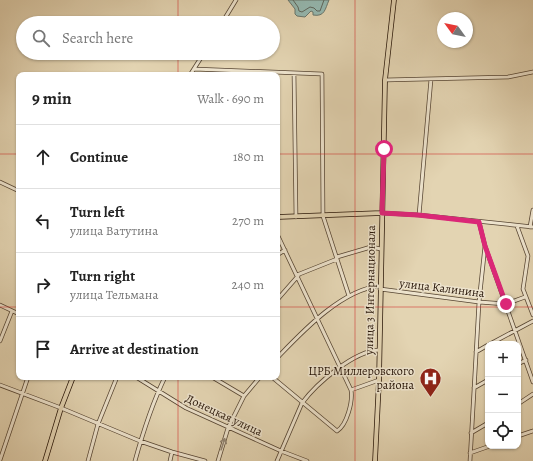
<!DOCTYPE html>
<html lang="en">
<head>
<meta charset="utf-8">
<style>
	body { margin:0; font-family:Alegreya,serif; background:#f6f6f6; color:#222 }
	.controls { position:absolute; right:12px; bottom:12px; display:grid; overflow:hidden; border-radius:8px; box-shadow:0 1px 3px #0004 }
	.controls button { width:36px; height:36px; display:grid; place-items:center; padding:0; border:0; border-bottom:1px solid #e0e0e0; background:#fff; color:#222; font:20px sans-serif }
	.compass { position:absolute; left:437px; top:12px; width:36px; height:36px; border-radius:50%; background:#fff; box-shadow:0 1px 3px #0004; rotate:303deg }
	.stop { position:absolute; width:12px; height:12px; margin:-9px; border:3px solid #db2777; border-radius:50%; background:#fff }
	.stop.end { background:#db2777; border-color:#fff; box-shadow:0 1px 4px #0008 }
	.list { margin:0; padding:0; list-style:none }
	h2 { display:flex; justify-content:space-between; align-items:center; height:52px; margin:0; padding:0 16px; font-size:17px }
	h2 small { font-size:13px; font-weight:400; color:#767676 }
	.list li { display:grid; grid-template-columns:26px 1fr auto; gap:12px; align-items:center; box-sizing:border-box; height:64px; padding:0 16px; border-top:1px solid #e0e0e0 }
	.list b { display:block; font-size:15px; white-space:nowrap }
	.list p { margin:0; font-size:13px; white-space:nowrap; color:#767676 }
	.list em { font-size:13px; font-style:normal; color:#767676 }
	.icon { flex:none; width:22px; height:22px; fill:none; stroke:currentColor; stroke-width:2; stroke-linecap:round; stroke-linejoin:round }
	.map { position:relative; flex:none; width:533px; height:461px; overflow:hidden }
	.search { position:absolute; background:#fff; box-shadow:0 1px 3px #0004; left:16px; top:16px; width:264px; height:44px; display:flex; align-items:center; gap:10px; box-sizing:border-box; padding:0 14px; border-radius:22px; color:#767676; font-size:15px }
	.panel { position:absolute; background:#fff; box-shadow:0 1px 3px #0004; left:16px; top:72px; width:264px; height:308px; border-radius:8px }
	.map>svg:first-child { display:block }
	.water { fill:#95b8b0; stroke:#69766c }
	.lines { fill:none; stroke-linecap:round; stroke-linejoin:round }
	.shore { stroke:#5e665c; stroke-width:1 }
	.minor-casing { stroke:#554432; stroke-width:4.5 }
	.major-casing { stroke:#261407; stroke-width:5.5 }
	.minor { stroke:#ede3cd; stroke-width:3 }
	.major { stroke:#e3d4b2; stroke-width:4 }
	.oneway { stroke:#938674 }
	.route { stroke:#db2777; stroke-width:5 }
	.grid { fill:none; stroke:#d62828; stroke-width:1; stroke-opacity:0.55 }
	.labels { text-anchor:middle; stroke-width:3; stroke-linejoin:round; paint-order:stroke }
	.street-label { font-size:12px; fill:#261407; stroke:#ede3cd }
	.poi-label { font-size:12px; fill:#261407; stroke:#ede3cd; text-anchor:end }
</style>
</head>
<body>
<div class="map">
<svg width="533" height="461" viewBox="0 0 533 461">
	<rect width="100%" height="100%" fill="#e3d4b2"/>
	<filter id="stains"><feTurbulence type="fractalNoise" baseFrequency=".005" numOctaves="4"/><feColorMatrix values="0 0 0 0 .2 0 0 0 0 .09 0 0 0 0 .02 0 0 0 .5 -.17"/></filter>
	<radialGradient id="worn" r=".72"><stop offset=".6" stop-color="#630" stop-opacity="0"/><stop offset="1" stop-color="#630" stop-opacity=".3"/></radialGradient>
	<!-- water -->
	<path class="water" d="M 288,0 L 329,0 C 325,9 325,17 313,15 L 313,12 L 311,11 L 305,17 L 297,16 L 295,14 L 295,9 Z"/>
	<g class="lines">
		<!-- shore -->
		<path class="shore" d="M 293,0 L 298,7 L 299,11 L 302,12 L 310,7 L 314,8 L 317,11 L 320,11 L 324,0"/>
		<defs>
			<path id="minor" d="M 222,23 L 236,0
				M 194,69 L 322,74 L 323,216 L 349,296
				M 294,73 L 296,217
				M 190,75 L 204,53
				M 385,80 L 508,77 L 533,72
				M 0,182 L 19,191
				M 382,213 L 419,215 L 533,227
				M 419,215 L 431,79
				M 479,222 L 485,246 L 533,382
				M 517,226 L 528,256 L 523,289 L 533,315
				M 530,227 L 533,210
				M 277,255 L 285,250
				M 337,257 L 371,247 L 381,249
				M 297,275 L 337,259
				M 380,289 L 479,302 L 506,304 L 525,297
				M 277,300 L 298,276
				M 0,305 L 19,314
				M 0,341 L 12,311
				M 490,344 L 533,321
				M 476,352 L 488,345
				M 277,358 C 302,332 342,289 380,286
				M 518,364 L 526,360
				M 136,377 L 186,408 L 281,451 L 307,461
				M 212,377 L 244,396
				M 272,377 L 337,431 C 347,425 353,401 351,390 L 277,234
				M 0,385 L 61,408 L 140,441 L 172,452 L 205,461
				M 474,388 L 488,380
				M 351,390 L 379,380
				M 518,404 L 533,394
				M 471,433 L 488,423
				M 518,436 L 533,431
				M 470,453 L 490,446
				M 0,460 L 28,377
				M 88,461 L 98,424 L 117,377
				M 135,461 C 143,432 152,404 165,377
				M 170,461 L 172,452
				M 218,461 L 228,428 L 244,396 L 260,377
				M 277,461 L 302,403 C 317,383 354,351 379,350
				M 470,461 L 479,302 L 485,246"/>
			<path id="major" d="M 277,217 L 382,213
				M 45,461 L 61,408 L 73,377
				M 375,461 L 379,380 L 385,80 L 394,0"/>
		</defs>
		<!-- minor casing -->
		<use href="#minor" class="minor-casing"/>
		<!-- major casing -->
		<use href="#major" class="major-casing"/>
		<!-- minor -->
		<use href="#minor" class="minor"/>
		<!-- major -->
		<use href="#major" class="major"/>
	</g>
	<!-- one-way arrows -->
	<defs><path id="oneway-shaft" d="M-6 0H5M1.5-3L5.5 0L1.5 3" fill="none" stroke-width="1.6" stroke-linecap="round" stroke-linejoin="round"/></defs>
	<use class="oneway" href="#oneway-shaft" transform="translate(223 444) rotate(-72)"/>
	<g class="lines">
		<!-- route -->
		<path class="route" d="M 384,149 L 382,213 L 418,215 L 479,222 L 485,246 L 506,304"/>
	</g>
	<!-- grid -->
	<path class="grid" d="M 178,0 L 178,23M 355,0 L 355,461M 178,53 L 178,75M 0,154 L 19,154M 277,154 L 533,154M 0,307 L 19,307M 277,307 L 533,307M 178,377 L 178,461"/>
	<!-- icons -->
	<defs>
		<symbol id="hospital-pin" viewBox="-11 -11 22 30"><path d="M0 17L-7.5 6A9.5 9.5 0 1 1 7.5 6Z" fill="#8f2418" stroke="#ede3cd"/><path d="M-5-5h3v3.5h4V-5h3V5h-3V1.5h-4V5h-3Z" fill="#fff"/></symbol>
	</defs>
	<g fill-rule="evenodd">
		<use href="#hospital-pin" x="418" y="366" width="25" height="34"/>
	</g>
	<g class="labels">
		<!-- street labels -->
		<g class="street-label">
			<text transform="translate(442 288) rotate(7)" y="4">улица Калинина</text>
			<text transform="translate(370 290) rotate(-89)" y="4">улица 3 Интернационала</text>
			<text transform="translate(224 415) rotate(25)" y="4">Донецкая улица</text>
		</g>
		<!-- poi labels -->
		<g class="poi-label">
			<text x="414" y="375">ЦРБ Миллеровского<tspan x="414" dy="14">района</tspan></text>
		</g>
	</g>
	<rect width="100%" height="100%" filter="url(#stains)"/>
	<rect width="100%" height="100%" fill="url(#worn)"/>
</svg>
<div class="controls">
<button>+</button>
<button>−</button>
<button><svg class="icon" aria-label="locate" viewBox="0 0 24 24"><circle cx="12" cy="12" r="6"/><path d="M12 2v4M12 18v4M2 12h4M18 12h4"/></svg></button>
</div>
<svg class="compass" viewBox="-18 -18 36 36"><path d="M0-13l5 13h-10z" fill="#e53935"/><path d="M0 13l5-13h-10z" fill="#767676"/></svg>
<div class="stop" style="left:384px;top:149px"></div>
<div class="stop end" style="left:506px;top:304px"></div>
<div class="search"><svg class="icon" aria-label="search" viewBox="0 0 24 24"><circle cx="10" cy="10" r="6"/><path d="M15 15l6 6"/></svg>Search here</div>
<section class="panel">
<h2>9 min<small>Walk · 690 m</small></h2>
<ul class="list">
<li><svg class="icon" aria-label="ahead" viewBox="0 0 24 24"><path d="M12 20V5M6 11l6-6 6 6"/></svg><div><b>Continue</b></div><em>180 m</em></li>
<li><svg class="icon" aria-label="left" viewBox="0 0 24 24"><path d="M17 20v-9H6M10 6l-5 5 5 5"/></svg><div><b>Turn left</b><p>улица Ватутина</p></div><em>270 m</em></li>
<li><svg class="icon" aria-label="right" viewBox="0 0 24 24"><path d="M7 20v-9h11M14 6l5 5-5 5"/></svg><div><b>Turn right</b><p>улица Тельмана</p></div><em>240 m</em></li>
<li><svg class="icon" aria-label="arrive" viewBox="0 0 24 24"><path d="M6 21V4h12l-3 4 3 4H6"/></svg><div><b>Arrive at destination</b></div></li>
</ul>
</section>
</div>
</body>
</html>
